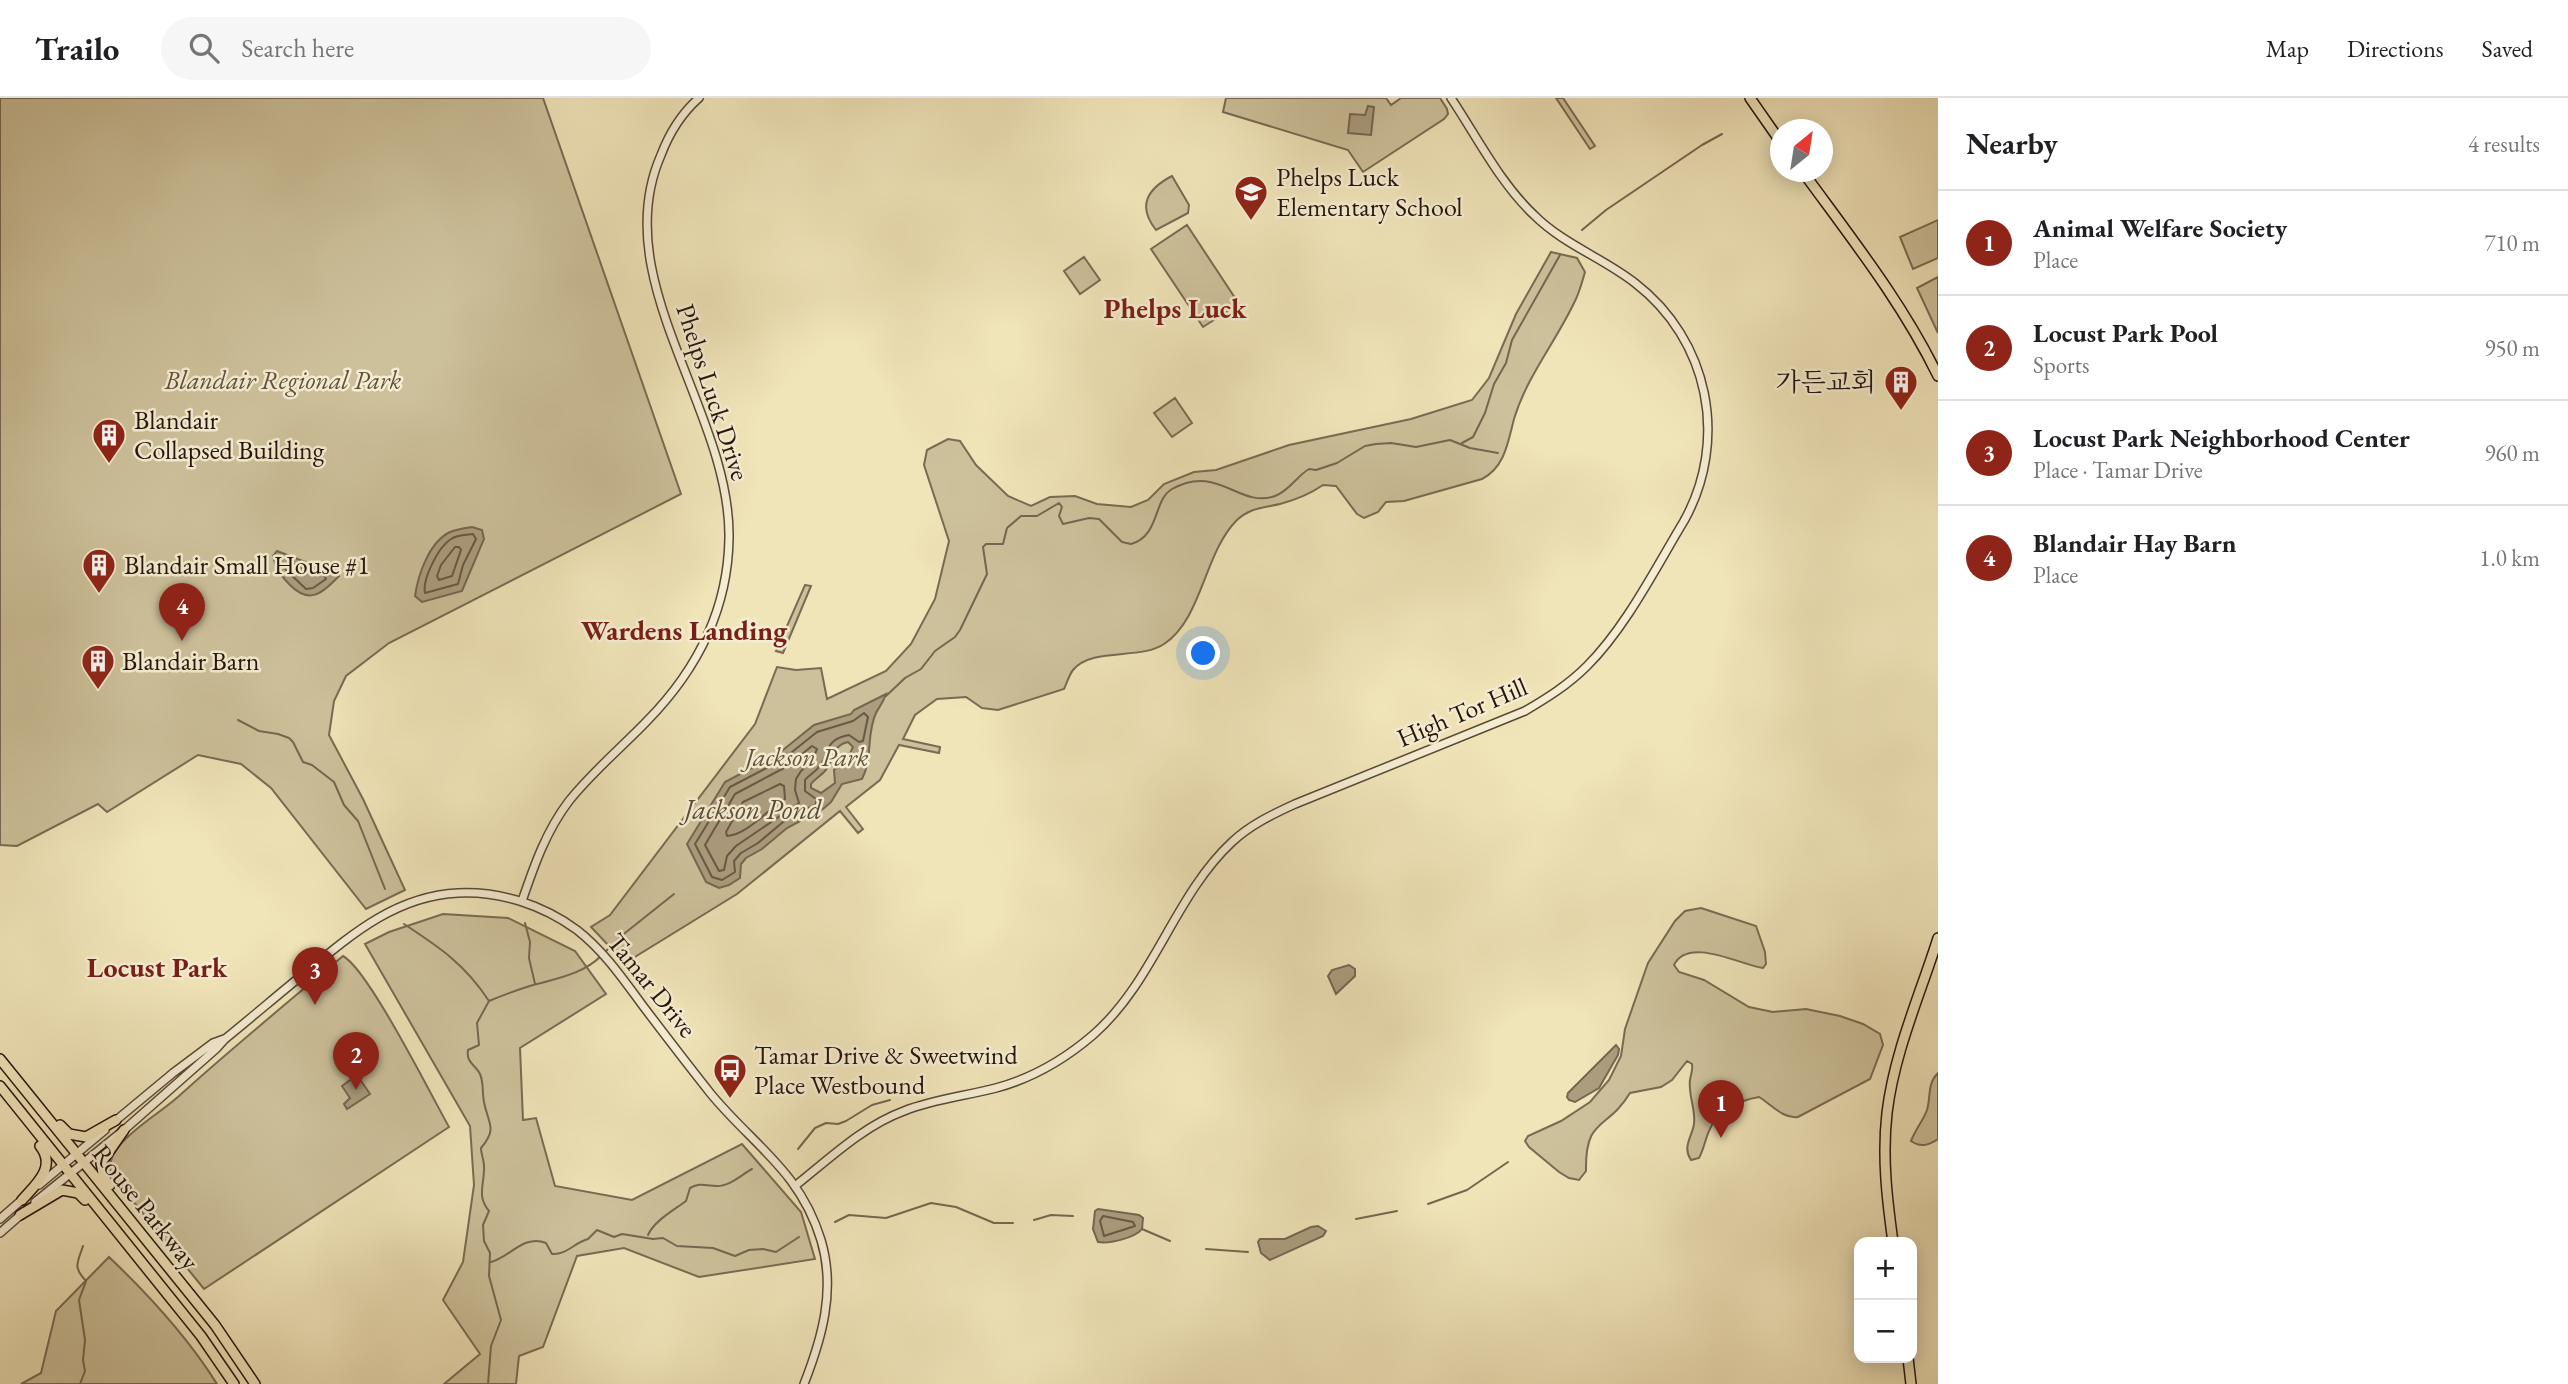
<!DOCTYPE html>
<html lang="en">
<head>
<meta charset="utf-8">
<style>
	body { margin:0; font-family:"EB Garamond","Noto Serif KR",serif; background:#f6f6f6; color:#202124 }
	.controls { position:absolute; right:21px; bottom:21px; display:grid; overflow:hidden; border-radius:14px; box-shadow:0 4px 18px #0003 }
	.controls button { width:63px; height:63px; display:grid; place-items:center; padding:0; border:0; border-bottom:2px solid #e0e0e0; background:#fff; color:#202124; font:35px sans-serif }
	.compass { position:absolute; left:1770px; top:21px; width:63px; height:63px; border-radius:50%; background:#fff; box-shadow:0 4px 18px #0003; rotate:30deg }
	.you { position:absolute; left:1204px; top:556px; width:24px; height:24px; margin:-18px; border:5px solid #fff; border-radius:50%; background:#1a73e8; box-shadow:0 0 0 10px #1a73e833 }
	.badge { display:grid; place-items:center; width:46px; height:46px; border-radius:50%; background:#8f2418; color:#fff; font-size:23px; font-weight:700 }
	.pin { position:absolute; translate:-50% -58px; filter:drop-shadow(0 2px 4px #0008) }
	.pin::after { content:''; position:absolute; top:37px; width:24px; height:21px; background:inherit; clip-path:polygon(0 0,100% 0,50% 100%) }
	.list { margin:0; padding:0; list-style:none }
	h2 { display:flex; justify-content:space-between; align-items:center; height:91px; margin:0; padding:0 28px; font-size:30px }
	h2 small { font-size:23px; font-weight:400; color:#757577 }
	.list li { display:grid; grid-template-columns:46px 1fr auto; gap:21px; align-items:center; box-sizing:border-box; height:105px; padding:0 28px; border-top:2px solid #e0e0e0 }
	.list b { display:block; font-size:26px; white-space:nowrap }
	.list p { margin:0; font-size:23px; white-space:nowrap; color:#757577 }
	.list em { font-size:23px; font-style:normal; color:#757577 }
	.icon { flex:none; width:38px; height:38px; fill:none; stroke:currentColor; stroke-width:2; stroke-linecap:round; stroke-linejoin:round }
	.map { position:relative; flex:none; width:1938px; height:1286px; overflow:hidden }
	header { display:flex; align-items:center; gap:42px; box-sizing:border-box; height:98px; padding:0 35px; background:#fff; border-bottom:2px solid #e0e0e0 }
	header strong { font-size:33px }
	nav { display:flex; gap:38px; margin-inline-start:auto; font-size:24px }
	.search { width:490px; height:63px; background:#f6f6f6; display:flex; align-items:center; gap:18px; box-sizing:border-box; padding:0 24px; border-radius:38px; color:#757577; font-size:26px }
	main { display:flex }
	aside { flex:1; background:#fff }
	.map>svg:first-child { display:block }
	.green { fill:#cdc19b; stroke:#796a53; stroke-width:2 }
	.water { fill:#ab9d7e; stroke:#756650; stroke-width:2; fill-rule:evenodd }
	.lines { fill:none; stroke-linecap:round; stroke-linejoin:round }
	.shore { stroke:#685844; stroke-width:2 }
	.stream { stroke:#756650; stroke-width:2 }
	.minor-casing { stroke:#584836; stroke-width:10 }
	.major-casing { stroke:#25140b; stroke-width:12 }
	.minor { stroke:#f5edd2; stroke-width:7 }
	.major { stroke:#f0e4b9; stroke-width:9 }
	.labels { text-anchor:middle; stroke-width:5; stroke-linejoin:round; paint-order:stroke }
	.poi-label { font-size:26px; fill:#25140b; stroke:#f5edd2; text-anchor:start }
	.park-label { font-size:26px; font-style:italic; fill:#60513d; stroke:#f5edd2 }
	.street-label { font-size:26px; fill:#25140b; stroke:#f5edd2 }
	.neighbourhood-label { font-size:28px; font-weight:bold; fill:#7a1f14; stroke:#f5edd2 }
	.water-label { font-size:28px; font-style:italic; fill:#5b4b39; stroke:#f5edd2 }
</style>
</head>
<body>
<header>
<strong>Trailo</strong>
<div class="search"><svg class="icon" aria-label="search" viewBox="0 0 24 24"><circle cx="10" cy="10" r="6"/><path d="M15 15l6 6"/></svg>Search here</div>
<nav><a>Map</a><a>Directions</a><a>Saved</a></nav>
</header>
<main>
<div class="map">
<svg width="1938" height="1286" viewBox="0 0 1938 1286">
	<rect width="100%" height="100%" fill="#f0e4b9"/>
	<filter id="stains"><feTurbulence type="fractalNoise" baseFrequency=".00286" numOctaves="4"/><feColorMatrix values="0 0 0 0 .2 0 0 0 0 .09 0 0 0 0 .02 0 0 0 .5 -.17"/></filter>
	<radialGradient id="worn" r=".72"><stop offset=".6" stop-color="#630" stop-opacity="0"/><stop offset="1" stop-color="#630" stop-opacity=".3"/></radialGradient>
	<!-- green -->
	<path class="green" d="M 0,0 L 543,0 L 681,396 L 389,545 L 346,578 L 334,603 L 329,637 L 363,701 L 405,792 L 366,811 L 271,690 L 241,666 L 198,657 L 107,714 L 98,706 L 17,748 L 0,747 Z
		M 1226,0 L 1386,0 L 1391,7 L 1401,0 L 1440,0 L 1447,11 L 1448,16 L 1444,21 L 1363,74 L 1348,52 L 1223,14 Z
		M 1556,0 L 1563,0 L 1595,48 L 1590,51 Z
		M 1172,78 L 1189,107 L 1188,115 L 1156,132 C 1137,108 1147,91 1172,78 Z
		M 1938,122 L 1938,160 L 1913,171 L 1900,139 Z
		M 1187,127 L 1239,206 L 1203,229 L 1151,151 Z
		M 1551,154 L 1577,160 L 1585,174 C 1582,184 1579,196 1574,205 C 1555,245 1527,278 1514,321 C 1508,344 1505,369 1482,381 L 1404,403 L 1386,404 L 1378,414 L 1364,420 L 1357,416 L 1336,388 L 1323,387 C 1310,396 1295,402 1280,406 C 1262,410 1249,410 1236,423 C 1204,456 1202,521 1164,546 C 1141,562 1092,549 1073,572 C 1069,577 1067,585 1064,591 L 998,612 L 982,610 L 966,599 L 937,601 L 915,617 L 903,641 L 940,649 L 939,655 L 899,647 L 880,682 L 846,709 L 863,731 L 858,735 L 840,713 L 737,796 L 625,865 L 591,829 L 610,817 L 755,626 L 777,569 L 796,572 L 821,570 L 827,601 L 886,573 L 911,546 L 935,501 L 949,443 L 924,367 L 927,352 L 948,341 L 960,343 L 976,367 L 1008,398 L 1031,408 L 1050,399 L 1075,398 L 1097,406 L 1131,409 L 1148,402 L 1164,386 L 1194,374 L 1216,372 L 1289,347 L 1411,321 L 1472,302 L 1489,280 L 1516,216 Z
		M 1084,159 L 1100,182 L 1080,196 L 1064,173 Z
		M 1938,179 L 1938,235 L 1917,190 Z
		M 1175,300 L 1192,325 L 1172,339 L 1154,315 Z
		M 805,487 L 811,488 L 783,555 L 776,553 Z
		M 1701,810 L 1756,828 L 1765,854 L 1766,866 L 1763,870 C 1741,867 1688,838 1674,867 L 1679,874 L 1704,882 L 1749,909 L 1773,914 L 1806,911 L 1840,918 L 1863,926 L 1880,936 L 1883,947 L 1870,981 L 1798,1019 C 1783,1021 1772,1007 1759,999 C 1740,1002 1716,1014 1709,1033 C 1705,1042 1704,1051 1699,1060 L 1691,1062 C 1682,1049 1692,1039 1694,1026 C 1696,1011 1688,997 1690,982 C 1691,975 1693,973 1692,966 L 1687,963 L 1672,982 L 1661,989 L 1630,995 C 1607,1033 1585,1018 1586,1073 L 1579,1082 L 1569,1080 L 1559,1074 L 1529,1049 L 1525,1043 L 1528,1038 L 1561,1023 L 1590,1004 L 1609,982 L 1621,958 L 1625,931 L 1648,865 L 1675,823 L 1685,813 Z
		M 443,816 L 508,820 L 575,853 L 606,896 L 520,950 L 523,1022 L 536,1020 L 555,1088 L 632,1102 L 742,1046 L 801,1114 L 815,1161 L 699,1179 L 624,1150 L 577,1158 L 543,1249 L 519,1258 L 516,1286 L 444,1286 L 480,1256 L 443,1202 L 463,1164 L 474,1087 L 470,1028 L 365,846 L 389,834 Z
		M 343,858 C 368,871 431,997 449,1029 L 204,1191 L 111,1076 C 108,1065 113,1055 120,1047 C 136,1028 160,1015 179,998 C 232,950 288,904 343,858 Z
		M 1938,975 L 1938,1041 C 1929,1047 1921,1050 1911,1043 C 1915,1032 1923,1023 1927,1012 C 1931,999 1927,985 1938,975 Z
		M 109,1159 C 150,1198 187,1238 217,1286 L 21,1286 L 41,1275 L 56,1213 Z"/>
	<!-- water -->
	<path class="water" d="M 1368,8 L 1374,9 L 1371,37 L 1348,35 L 1350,16 L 1365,17 Z
		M 472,429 L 482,432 L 484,441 L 462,493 L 422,504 L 415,498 C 418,477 429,444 450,434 C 457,431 465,430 472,429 Z
		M 277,453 L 318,469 L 336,472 L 339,478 C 322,496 309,507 289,486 C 281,478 275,469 273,458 Z
		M 886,596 C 883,605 879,609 876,615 C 866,636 873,660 862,681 L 842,686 L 831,704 L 823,711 L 787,730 L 762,751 L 746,760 L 741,766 L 740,780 L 729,787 L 719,790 L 706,784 L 687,746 L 725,684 L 778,656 L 814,627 L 851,616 L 854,612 ZM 848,644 L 853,649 L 848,660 L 834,672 L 835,685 L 821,695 L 811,690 L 811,686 C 815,681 820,678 824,674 C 835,664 830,648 848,644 Z
		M 1349,867 L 1355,871 L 1355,878 L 1336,896 L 1328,878 L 1332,872 Z
		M 1616,947 L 1619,951 L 1618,957 L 1599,990 L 1575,1004 L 1569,1002 L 1567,999 L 1568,995 Z
		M 357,977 L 370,996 L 347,1011 L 344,1006 L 350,1000 L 342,988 Z
		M 1098,1111 L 1139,1117 L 1143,1120 L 1142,1131 C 1135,1140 1109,1146 1098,1144 L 1093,1131 L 1095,1113 Z
		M 1318,1128 L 1326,1133 L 1323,1138 L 1270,1162 L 1261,1155 L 1258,1144 L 1260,1141 L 1285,1141 L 1311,1129 Z"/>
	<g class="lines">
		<!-- shore -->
		<path class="shore" d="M 473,436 L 476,441 L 463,467 L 458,486 L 425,495 C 422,482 438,449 451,441 C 457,437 466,437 473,436 Z
			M 455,449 L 459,449 L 461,452 L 452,478 L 439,482 L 437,478 L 441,467 Z
			M 290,466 L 324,477 L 326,481 L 313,490 L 306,491 L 286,472 L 285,467 Z
			M 864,615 L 868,619 L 863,643 L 859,644 L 849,637 C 822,642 831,657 818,670 C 814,675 809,677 805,682 L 805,693 L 816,701 L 816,706 L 783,724 L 758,745 L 741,755 L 734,763 L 735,774 L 722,782 L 712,779 L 695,746 L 730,689 L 782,662 L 817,634 L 853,623 Z
			M 812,648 L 817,651 L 812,663 L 801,673 L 796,681 L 795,692 L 799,705 L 736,748 L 727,758 L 724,772 L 719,773 L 705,747 L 735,696 L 786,669 Z
			M 780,686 L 784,688 L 785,701 C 768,711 747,737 727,738 L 726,734 L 743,704 Z
			M 1103,1118 L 1133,1124 L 1135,1128 L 1104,1138 L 1100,1123 Z"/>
		<!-- stream -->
		<path class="stream" d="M 1582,132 L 1606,112 L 1702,47 L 1722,36
			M 1462,345 L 1473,339 L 1485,315 L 1494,286 L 1506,265 L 1512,242 L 1560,157
			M 886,598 L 905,580 L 921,571 L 935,553 L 955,539 L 960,532 L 987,476 L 983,449 L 986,446 L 1003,446 L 1007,430 L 1021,418 L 1037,418 L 1059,405 L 1062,409 L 1059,418 L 1063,426 L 1089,420 L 1099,421 L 1122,444 L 1131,446 C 1160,438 1153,402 1172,391 C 1218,365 1239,411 1275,398 C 1289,393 1297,378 1309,371 L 1316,372 L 1337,365 L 1365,348 L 1376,346 L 1391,345 L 1416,349 L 1450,342 L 1470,350 L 1498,355
			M 238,622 L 259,633 L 278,636 L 289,640 L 293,644 L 303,664 L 312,667 L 334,684 L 344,707 L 358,723 L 385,791
			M 525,825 L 530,844 L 529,860 L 535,886
			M 404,826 C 439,849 465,866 489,903
			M 605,854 L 625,835 L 674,796
			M 798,1051 L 815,1030 L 826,1025 L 838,1026 L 846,1023 L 872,1007 L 890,1002
			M 1428,1106 L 1467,1092 L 1508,1064
			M 1356,1121 L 1397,1113
			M 1034,1122 L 1051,1117 L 1073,1118
			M 835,1124 L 849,1117 L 886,1120 L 931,1105 L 956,1109 L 994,1125 L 1013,1125
			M 1142,1131 L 1170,1143
			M 648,1137 C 654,1123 674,1112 686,1103 L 690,1090 C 701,1084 705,1088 717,1088 C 730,1088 741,1077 752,1071
			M 1206,1151 L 1248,1154
			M 491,1164 C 510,1159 524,1136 546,1145 L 552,1156 C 567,1157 575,1144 588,1141 L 597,1132 L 614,1139 L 622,1136 L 653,1141 L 663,1140 L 677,1148 L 713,1150 L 735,1158 L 749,1152 L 763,1151 L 776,1154 L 799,1139
			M 80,1286 L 85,1273 L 83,1262 L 85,1242 L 79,1202 L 86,1183 C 73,1169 77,1166 83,1148
			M 488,1286 L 491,1248 L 501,1222 L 489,1178 L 490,1155 L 484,1143 L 483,1127 L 489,1113 C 476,1098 485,1085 484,1068 C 484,1062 481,1056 481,1050 C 498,1030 488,1026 484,1004 C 482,995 484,985 480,976 C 475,966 466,965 468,952 L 479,947 L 477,925 L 489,903 C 506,896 524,889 541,885 C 563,879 585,874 601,858"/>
		<defs>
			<path id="minor" d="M 522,803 C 534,768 546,733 569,703 C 592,674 621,650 647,623 C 697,572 728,513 729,440 C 731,313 606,182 661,57 C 669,36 682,15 699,0
				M 114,1024 L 173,975 L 213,945 L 224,941
				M 39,1087 L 105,1032
				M 795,1088 C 829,1061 863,1028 904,1013 C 934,1001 966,998 996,990 C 1033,980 1065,961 1093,937 C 1154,884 1174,798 1232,744 C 1250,727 1273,716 1295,706 L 1525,613 C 1547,600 1568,587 1587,568 C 1626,529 1655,471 1684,423 C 1729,342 1709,242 1635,185 C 1603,160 1563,146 1534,117 C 1500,85 1477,39 1451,0
				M 35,1104 L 124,1032 L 217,950 L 225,941 C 252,919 279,896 306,874 C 352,836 396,798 458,795 C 501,793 543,807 577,832 C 604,853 623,881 643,908 C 665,937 688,967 711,996 C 753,1047 800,1073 821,1142 C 836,1192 822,1240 804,1286
				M 0,1121 L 24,1100
				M 0,1135 L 24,1114"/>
			<path id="major" d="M 1750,0 L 1780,43
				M 1803,74 C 1851,140 1902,204 1938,278
				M 0,961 L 215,1227 L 255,1286
				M 0,988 L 201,1238 L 234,1286
				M 60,1027 L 69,1036 L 86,1039 L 116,1022
				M 110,1087 L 104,1080 L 101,1065 L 124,1032
				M 22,1102 C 36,1086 57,1069 40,1048
				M 20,1117 L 62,1092 L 78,1095 L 85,1102
				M 1893,1144 C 1887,1101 1882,1059 1887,1015 C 1894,955 1920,897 1938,840
				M 1908,1260 L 1911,1286"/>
		</defs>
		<!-- minor casing -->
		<use href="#minor" class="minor-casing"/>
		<!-- major casing -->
		<use href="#major" class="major-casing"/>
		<!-- minor -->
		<use href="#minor" class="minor"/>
		<!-- major -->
		<use href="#major" class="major"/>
	</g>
	<!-- icons -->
	<defs>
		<symbol id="school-pin" viewBox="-11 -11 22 30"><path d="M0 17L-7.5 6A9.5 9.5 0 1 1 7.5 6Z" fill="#8f2418" stroke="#f5edd2"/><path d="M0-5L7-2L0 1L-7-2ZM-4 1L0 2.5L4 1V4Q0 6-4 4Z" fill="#fff"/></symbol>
		<symbol id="building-pin" viewBox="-11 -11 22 30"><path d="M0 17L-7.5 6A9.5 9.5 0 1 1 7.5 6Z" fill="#8f2418" stroke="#f5edd2"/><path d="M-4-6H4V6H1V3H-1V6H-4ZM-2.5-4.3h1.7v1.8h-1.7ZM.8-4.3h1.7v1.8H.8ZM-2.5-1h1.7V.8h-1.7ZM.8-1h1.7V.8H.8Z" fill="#fff"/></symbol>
		<symbol id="bus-pin" viewBox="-11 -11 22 30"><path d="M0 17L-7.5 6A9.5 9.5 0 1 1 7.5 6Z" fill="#8f2418" stroke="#f5edd2"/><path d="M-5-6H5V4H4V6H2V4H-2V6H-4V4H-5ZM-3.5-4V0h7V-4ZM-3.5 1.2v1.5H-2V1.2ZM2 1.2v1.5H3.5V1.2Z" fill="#fff"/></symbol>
	</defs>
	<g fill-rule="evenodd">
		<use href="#school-pin" x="1232" y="75" width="38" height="52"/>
		<use href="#building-pin" x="1882" y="265" width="38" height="52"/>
		<use href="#building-pin" x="90" y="318" width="38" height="52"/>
		<use href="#building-pin" x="80" y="448" width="38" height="52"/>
		<use href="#building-pin" x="79" y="544" width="38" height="52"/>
		<use href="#bus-pin" x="711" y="953" width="38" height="52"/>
	</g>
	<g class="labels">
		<!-- poi labels -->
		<g class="poi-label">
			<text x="1276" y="88">Phelps Luck<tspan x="1276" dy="30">Elementary School</tspan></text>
			<text x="1876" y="293" text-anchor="end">가든교회</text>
			<text x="134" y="331">Blandair<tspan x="134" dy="30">Collapsed Building</tspan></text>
			<text x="124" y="476">Blandair Small House #1</text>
			<text x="122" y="572">Blandair Barn</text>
			<text x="754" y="966">Tamar Drive &amp; Sweetwind<tspan x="754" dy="30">Place Westbound</tspan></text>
		</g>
		<!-- park labels -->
		<g class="park-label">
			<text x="283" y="291">Blandair Regional Park</text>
			<text x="807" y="668">Jackson Park</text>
		</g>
		<!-- street labels -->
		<g class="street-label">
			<text transform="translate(713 294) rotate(72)" y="9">Phelps Luck Drive</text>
			<text transform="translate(1462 614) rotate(-23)" y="9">High Tor Hill</text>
			<text transform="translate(652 887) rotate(51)" y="9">Tamar Drive</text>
			<text transform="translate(146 1109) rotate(51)" y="9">Rouse Parkway</text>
		</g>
		<!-- neighbourhood labels -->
		<g class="neighbourhood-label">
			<text x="1175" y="220">Phelps Luck</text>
			<text x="684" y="542">Wardens Landing</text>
			<text x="157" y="879">Locust Park</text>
		</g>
		<!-- water labels -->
		<g class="water-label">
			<text x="753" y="721">Jackson Pond</text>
		</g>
	</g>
	<rect width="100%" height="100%" filter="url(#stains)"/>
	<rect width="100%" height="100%" fill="url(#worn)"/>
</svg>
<div class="controls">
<button>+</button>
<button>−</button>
</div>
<svg class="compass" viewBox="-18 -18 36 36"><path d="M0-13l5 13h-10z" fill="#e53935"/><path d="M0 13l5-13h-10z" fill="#757577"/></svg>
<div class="you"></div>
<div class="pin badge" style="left:1721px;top:1040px">1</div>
<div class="pin badge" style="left:356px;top:992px">2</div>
<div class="pin badge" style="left:315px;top:907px">3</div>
<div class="pin badge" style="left:182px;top:543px">4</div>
</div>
<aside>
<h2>Nearby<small>4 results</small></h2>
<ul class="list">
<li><span class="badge">1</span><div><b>Animal Welfare Society</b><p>Place</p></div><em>710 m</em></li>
<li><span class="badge">2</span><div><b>Locust Park Pool</b><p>Sports</p></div><em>950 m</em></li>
<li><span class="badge">3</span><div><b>Locust Park Neighborhood Center</b><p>Place · Tamar Drive</p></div><em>960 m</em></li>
<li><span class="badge">4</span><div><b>Blandair Hay Barn</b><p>Place</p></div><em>1.0 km</em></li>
</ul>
</aside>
</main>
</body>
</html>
